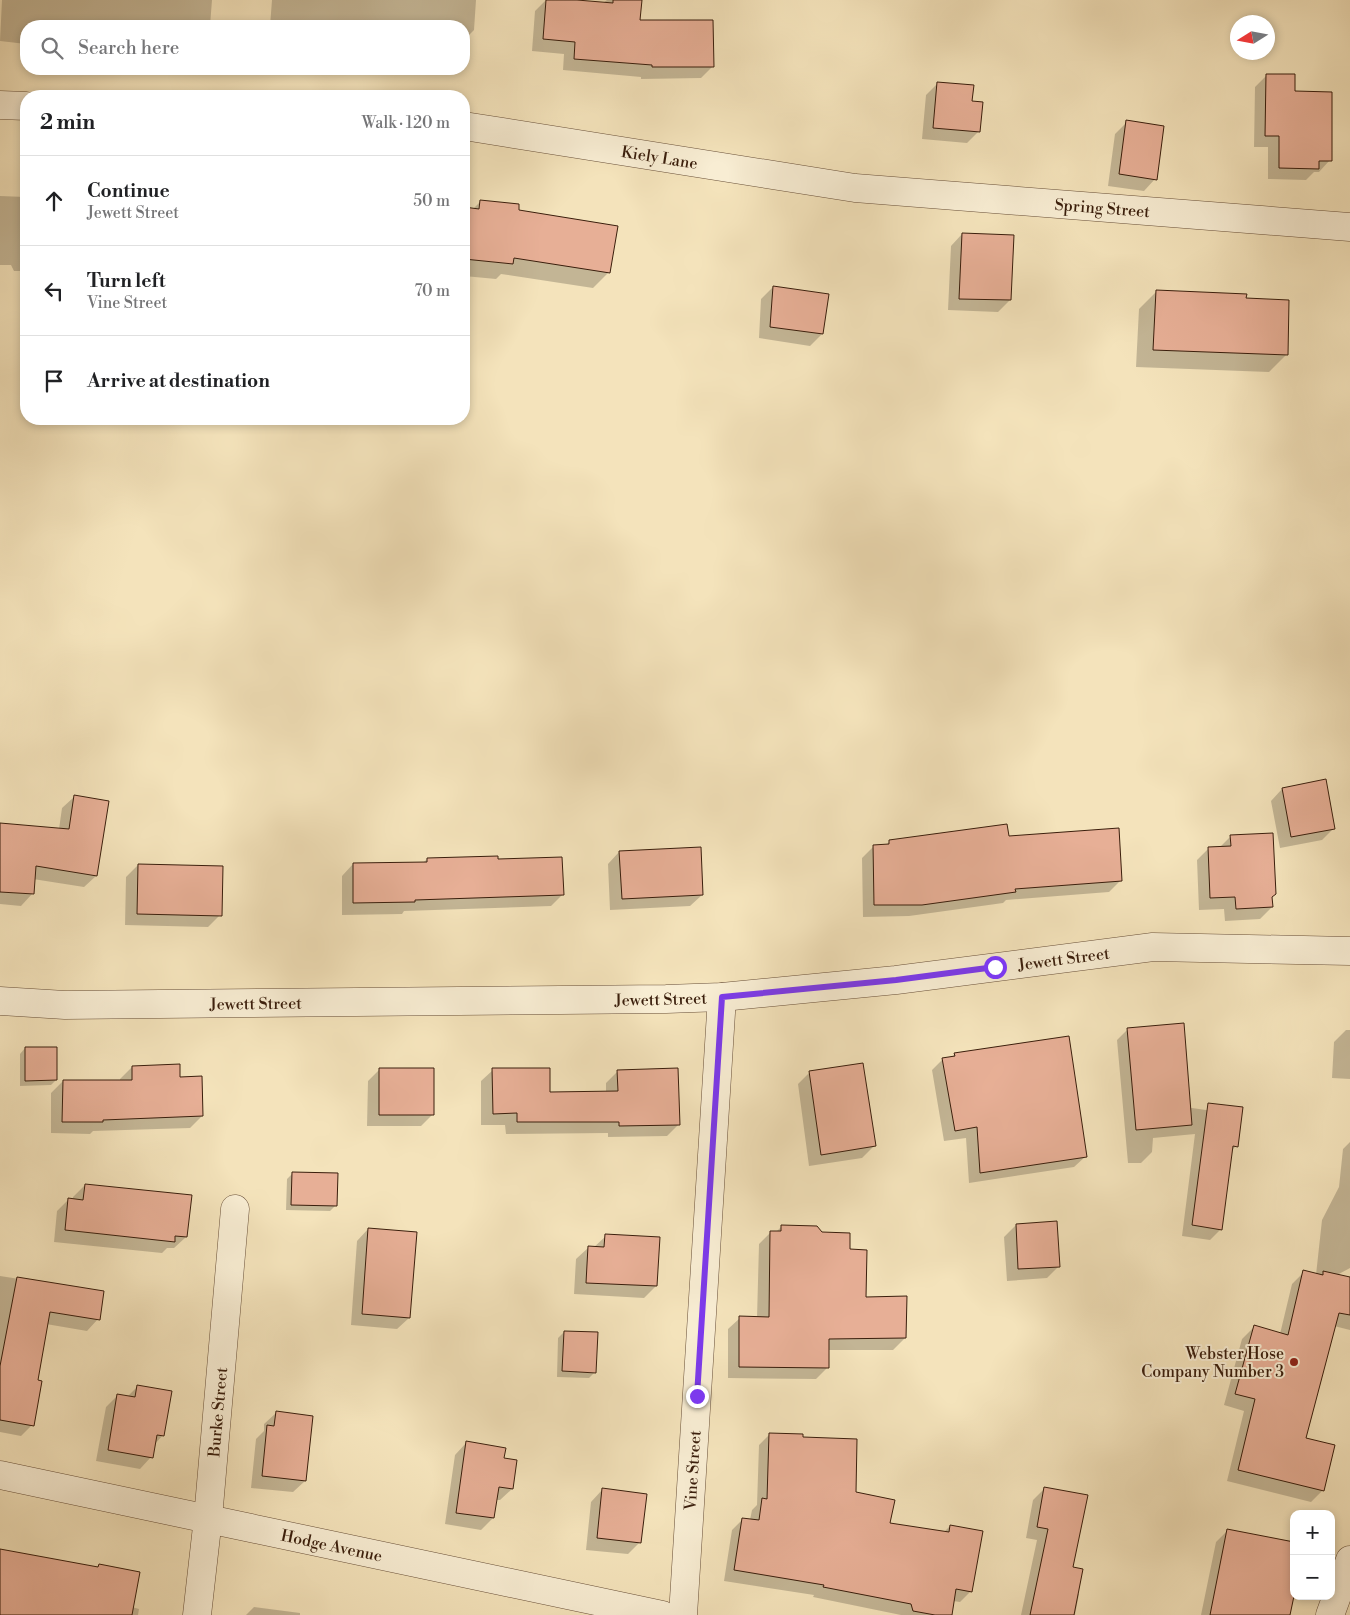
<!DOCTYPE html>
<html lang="en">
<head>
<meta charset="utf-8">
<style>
	body { margin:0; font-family:"Libre Bodoni",serif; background:#f2f2f2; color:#202124 }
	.controls { position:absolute; right:15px; bottom:15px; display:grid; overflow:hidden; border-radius:10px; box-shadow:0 2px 8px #0003 }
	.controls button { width:45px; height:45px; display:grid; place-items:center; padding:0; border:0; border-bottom:1px solid #e0e0e0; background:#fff; color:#202124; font:25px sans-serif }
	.compass { position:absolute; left:1230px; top:15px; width:45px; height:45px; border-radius:50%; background:#fff; box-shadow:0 2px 8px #0003; rotate:259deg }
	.stop { position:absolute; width:15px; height:15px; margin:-11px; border:4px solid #7c3aed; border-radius:50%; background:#fff }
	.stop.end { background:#7c3aed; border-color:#fff; box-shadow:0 1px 5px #0008 }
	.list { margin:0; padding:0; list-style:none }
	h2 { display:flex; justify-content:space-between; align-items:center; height:65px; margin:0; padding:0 20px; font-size:21px }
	h2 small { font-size:16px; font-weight:400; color:#757577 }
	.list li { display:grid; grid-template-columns:32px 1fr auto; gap:15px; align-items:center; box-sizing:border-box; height:90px; padding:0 20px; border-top:1px solid #e0e0e0 }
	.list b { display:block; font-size:19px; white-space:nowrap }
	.list p { margin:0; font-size:16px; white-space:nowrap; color:#757577 }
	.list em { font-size:16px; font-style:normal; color:#757577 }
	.icon { flex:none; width:28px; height:28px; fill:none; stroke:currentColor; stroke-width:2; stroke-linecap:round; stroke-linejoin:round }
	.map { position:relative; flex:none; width:1350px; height:1615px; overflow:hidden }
	.search { position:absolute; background:#fff; box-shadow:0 2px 8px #0003; left:20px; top:20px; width:450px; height:55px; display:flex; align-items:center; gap:12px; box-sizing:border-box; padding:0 18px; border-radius:20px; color:#757577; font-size:19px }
	.panel { position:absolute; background:#fff; box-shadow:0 2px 8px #0003; left:20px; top:90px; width:450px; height:335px; border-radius:20px }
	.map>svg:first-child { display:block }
	.shadow { fill:#0003 }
	.building { fill:#e7af96; stroke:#3a1e0c }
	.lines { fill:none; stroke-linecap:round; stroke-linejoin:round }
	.minor-casing { stroke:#684f38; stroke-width:29 }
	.tertiary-casing { stroke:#684f38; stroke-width:29 }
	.minor { stroke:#f8edd3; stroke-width:28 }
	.tertiary { stroke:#f8edd3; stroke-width:28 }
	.route { stroke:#7c3aed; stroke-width:6 }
	.poi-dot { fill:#8f2418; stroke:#f8edd3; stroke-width:2 }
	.labels { text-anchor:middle; stroke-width:4; stroke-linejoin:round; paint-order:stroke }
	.street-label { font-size:16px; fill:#3a1e0c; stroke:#f8edd3 }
	.poi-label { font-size:16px; fill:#3a1e0c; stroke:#f8edd3; text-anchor:end }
</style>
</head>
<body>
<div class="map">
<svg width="1350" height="1615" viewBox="0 0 1350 1615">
	<rect width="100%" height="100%" fill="#f4e3bb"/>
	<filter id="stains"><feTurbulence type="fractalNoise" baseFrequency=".004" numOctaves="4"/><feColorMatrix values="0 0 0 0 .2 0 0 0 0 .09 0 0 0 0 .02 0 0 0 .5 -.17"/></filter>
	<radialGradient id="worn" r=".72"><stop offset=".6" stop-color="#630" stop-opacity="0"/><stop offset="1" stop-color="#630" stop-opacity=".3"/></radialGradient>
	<!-- shadow -->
	<path class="shadow" d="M 2,0 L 212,0 L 210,26 L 26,26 L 26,44 L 0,41 Z
		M 272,0 L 476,0 L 474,30 L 464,40 L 464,26 L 270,26 Z
		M 546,0 L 603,3 L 607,0 L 641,0 L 639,21 L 713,66 L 701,78 L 641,79 L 641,77 L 563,70 L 564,54 L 532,51 L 535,11 Z
		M 1267,75 L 1294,92 L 1330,160 L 1319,172 L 1314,172 L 1306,180 L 1268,179 L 1268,147 L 1254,147 L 1255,87 Z
		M 938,83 L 971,102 L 979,131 L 967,143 L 922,139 L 926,95 Z
		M 1127,122 L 1155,179 L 1144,191 L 1108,186 L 1115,134 Z
		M 0,196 L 26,197 L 26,271 L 14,271 L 11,265 L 0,265 Z
		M 481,201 L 517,211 L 609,272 L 593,288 L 501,274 L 496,279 L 464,276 L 464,208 L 473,209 Z
		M 962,234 L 1010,300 L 998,312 L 948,310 L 951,246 Z
		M 773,287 L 822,334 L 810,346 L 759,338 L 761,299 Z
		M 1156,292 L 1287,354 L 1269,372 L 1136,367 L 1139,309 Z
		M 1282,789 L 1334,828 L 1322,840 L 1280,848 L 1271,801 Z
		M 74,797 L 96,876 L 84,887 L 33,879 L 32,894 L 21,906 L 0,904 L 0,824 L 59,829 L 62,808 Z
		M 1231,836 L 1271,897 L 1272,907 L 1260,919 L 1225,921 L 1224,909 L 1199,910 L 1197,860 L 1209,848 L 1220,847 Z
		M 1008,838 L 1121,880 L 1109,892 L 1006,900 L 1003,903 L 909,916 L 863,917 L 862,858 L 874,846 L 885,846 L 890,841 Z
		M 619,852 L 702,895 L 690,906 L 610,910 L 608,864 Z
		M 427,859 L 497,860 L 563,894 L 551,906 L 404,911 L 402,914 L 342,915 L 342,876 L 353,864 L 423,863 Z
		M 138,865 L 220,915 L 208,927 L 125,925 L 126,877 Z
		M 1128,1029 L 1157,1103 L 1241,1115 L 1236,1146 L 1231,1151 L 1221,1229 L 1210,1240 L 1182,1236 L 1195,1134 L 1153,1138 L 1152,1152 L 1141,1163 L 1128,1163 L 1117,1040 Z
		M 1346,1030 L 1350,1030 L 1350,1079 L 1332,1078 L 1334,1042 Z
		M 25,1048 L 56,1080 L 51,1085 L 20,1086 L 20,1054 Z
		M 955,1054 L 1086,1156 L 1074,1167 L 969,1183 L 966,1138 L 944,1141 L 932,1070 L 943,1059 L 951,1058 Z
		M 132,1067 L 179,1078 L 202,1116 L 190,1128 L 93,1131 L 90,1134 L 51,1133 L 51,1093 L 63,1081 L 120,1082 L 120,1079 Z
		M 380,1069 L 433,1114 L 421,1126 L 367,1126 L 368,1081 Z
		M 493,1070 L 549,1093 L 606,1093 L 606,1083 L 618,1071 L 679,1124 L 667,1136 L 608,1137 L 608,1133 L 506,1134 L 505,1125 L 481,1125 L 481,1081 Z
		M 810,1072 L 874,1146 L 862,1158 L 809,1166 L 798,1084 Z
		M 1350,1142 L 1350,1268 L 1337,1275 L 1350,1279 L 1350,1330 L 1334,1326 L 1304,1439 L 1323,1490 L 1311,1502 L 1227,1481 L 1244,1411 L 1224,1405 L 1242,1339 L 1254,1327 L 1280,1334 L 1292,1284 L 1304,1272 L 1316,1275 L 1322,1220 L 1339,1187 L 1343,1149 Z
		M 293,1173 L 336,1205 L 330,1211 L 286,1210 L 287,1179 Z
		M 85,1185 L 186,1237 L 174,1248 L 167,1248 L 162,1253 L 54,1242 L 57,1211 L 69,1199 L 73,1200 L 73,1197 Z
		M 1016,1225 L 1059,1266 L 1047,1278 L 1007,1281 L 1004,1237 Z
		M 782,1226 L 849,1250 L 865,1298 L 905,1338 L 893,1350 L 828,1350 L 828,1367 L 816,1379 L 728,1378 L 728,1329 L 740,1318 L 757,1318 L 759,1244 L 771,1232 L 776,1232 Z
		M 368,1229 L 409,1318 L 397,1329 L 351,1325 L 357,1241 Z
		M 606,1236 L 656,1286 L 644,1298 L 574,1294 L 576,1259 L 588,1248 L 593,1248 Z
		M 0,1276 L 103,1292 L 98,1319 L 87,1331 L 46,1324 L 36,1381 L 32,1425 L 21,1436 L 0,1432 Z
		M 564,1332 L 595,1372 L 589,1378 L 557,1377 L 558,1338 Z
		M 138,1386 L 163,1435 L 154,1445 L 151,1457 L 140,1469 L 96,1461 L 106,1407 L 118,1395 L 127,1397 Z
		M 276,1413 L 305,1481 L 293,1492 L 251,1488 L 256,1439 L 264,1431 L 264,1424 Z
		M 770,1434 L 801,1438 L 854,1493 L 889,1524 L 944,1532 L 950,1526 L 971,1591 L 960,1602 L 953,1601 L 950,1615 L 901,1615 L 813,1597 L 814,1595 L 724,1581 L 732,1530 L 743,1519 L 750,1520 L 752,1510 L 757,1505 L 759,1445 Z
		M 466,1443 L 502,1459 L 512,1489 L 500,1500 L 496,1500 L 493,1518 L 481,1530 L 445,1524 L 455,1455 Z
		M 1045,1488 L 1071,1568 L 1077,1594 L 1079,1594 L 1075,1615 L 1021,1615 L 1037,1540 L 1026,1538 L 1033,1500 Z
		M 602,1490 L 640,1542 L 628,1554 L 586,1550 L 591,1502 Z
		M 1228,1530 L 1257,1615 L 1201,1615 L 1216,1542 Z
		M 0,1552 L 96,1568 L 99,1565 L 132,1607 L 139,1609 L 138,1615 L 0,1615 Z
		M 254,1607 L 300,1613 L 300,1615 L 246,1615 Z"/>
	<!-- building -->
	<path class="building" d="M 546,0 L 577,0 L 613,3 L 613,0 L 642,0 L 640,20 L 713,20 L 714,67 L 652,67 L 652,65 L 574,59 L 575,42 L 543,39 Z
		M 1266,74 L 1295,74 L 1295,91 L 1332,92 L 1332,161 L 1319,161 L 1319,169 L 1279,168 L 1279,136 L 1265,136 Z
		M 937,82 L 974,85 L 972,101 L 983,102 L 980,132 L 933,128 Z
		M 1126,120 L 1164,126 L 1157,180 L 1119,174 Z
		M 480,200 L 519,204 L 519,210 L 618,226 L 610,273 L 514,258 L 513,264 L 464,259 L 464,207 L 479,209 Z
		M 962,233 L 1014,235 L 1011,300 L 959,299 Z
		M 773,286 L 829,294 L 823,334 L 770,327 Z
		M 1156,290 L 1247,294 L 1246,298 L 1289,300 L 1288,355 L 1153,350 Z
		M 1326,779 L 1335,829 L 1291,837 L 1282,788 Z
		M 74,795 L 109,801 L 97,876 L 36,866 L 34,894 L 0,892 L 0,823 L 69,829 Z
		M 1007,824 L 1009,836 L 1119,828 L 1122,881 L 1015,889 L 1016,892 L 922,905 L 874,905 L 873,845 L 889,844 L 889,840 Z
		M 1273,833 L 1276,894 L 1272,897 L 1273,907 L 1236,909 L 1235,897 L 1210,898 L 1208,847 L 1231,846 L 1230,835 Z
		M 701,847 L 703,895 L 622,899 L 619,851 Z
		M 498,856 L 498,859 L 562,857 L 564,895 L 415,900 L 415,902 L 353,903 L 353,863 L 427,862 L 427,858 Z
		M 138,864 L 223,866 L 222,916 L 137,914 Z
		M 1184,1023 L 1192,1125 L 1136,1130 L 1127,1028 Z
		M 1069,1036 L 1087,1157 L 980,1173 L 977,1127 L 955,1131 L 942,1058 L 955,1056 L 954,1053 Z
		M 25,1047 L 57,1047 L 57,1080 L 25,1081 Z
		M 863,1063 L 876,1146 L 821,1155 L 809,1071 Z
		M 180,1064 L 180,1077 L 202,1076 L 203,1116 L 103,1120 L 103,1122 L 62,1122 L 63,1080 L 132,1080 L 132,1066 Z
		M 379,1068 L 434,1068 L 434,1115 L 379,1115 Z
		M 492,1068 L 550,1068 L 550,1092 L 618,1091 L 617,1070 L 678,1068 L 680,1125 L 619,1126 L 619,1122 L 517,1122 L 517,1113 L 493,1114 Z
		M 1208,1103 L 1243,1107 L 1238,1147 L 1233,1146 L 1222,1230 L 1192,1225 Z
		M 292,1172 L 338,1173 L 337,1206 L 291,1205 Z
		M 85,1184 L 192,1195 L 187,1237 L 175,1236 L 175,1242 L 65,1230 L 68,1198 L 83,1200 Z
		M 1057,1221 L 1060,1267 L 1018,1269 L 1016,1224 Z
		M 781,1225 L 817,1226 L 822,1232 L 850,1233 L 850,1249 L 867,1250 L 866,1297 L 907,1296 L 906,1338 L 829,1339 L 829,1368 L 739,1367 L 739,1316 L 769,1317 L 770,1231 L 781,1231 Z
		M 368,1228 L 417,1232 L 410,1318 L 362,1314 Z
		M 605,1234 L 660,1237 L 657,1286 L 586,1283 L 588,1246 L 604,1247 Z
		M 1303,1270 L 1323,1275 L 1323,1271 L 1350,1277 L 1350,1315 L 1339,1313 L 1306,1438 L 1335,1445 L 1324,1491 L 1238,1470 L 1255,1399 L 1235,1394 L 1254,1325 L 1288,1335 Z
		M 17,1277 L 104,1291 L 100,1320 L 50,1312 L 38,1380 L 42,1381 L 34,1426 L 0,1420 L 0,1366 Z
		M 564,1331 L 598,1332 L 596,1373 L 562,1371 Z
		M 137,1385 L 172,1391 L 164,1436 L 157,1435 L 153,1458 L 108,1450 L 117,1394 L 135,1397 Z
		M 276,1411 L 313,1416 L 306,1481 L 262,1476 L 267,1425 L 274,1426 Z
		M 769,1433 L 803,1434 L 803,1437 L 857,1439 L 856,1492 L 895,1500 L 890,1523 L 949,1532 L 950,1525 L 983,1531 L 972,1592 L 956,1589 L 952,1615 L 935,1615 L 913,1611 L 911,1604 L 823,1587 L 824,1585 L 734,1570 L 742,1518 L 759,1520 L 762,1498 L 767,1499 Z
		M 466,1441 L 506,1448 L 504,1458 L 517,1460 L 513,1489 L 499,1487 L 494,1518 L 456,1513 Z
		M 1044,1487 L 1088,1495 L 1073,1567 L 1083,1569 L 1074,1615 L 1030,1615 L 1048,1529 L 1037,1527 Z
		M 602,1488 L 647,1494 L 641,1543 L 597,1538 Z
		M 1227,1529 L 1294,1542 L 1294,1596 L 1290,1615 L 1210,1615 Z
		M 0,1549 L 98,1567 L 99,1564 L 140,1572 L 132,1615 L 0,1615 Z"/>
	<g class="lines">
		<defs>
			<g id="minor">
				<path d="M 0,105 L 26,106"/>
				<path id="s1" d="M 464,126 L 855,188 L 1350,227"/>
				<path id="s2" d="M 0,1475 L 662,1615"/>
				<path id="s3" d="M 197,1615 L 208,1518 L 235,1209"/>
				<path id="s4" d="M 683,1615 L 722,997"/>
				<path d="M 1330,1615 L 1350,1560"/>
			</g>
			<g id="tertiary">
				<path id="s5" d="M 0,1001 L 65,1005 L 666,999 L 722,997 L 896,980 L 1153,947 L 1350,951"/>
			</g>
		</defs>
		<!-- minor casing -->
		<use href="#minor" class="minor-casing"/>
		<!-- tertiary casing -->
		<use href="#tertiary" class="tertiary-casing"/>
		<!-- minor -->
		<use href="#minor" class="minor"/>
		<!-- tertiary -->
		<use href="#tertiary" class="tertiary"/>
	</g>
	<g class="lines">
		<!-- route -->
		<path class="route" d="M 697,1396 L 722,997 L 896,980 L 995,967"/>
	</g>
	<!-- markers -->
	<circle class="poi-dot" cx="1294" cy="1362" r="5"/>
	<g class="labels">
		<!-- street labels -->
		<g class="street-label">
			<text dy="6" stroke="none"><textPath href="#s1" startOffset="198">Kiely Lane</textPath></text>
			<text dy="6" stroke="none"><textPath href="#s1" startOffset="644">Spring Street</textPath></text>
			<text dy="6" stroke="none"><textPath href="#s5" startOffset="1066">Jewett Street</textPath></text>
			<text dy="6" stroke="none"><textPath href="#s5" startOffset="661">Jewett Street</textPath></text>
			<text dy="6" stroke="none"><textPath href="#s5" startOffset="256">Jewett Street</textPath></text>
			<text dy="6" stroke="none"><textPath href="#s3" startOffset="204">Burke Street</textPath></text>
			<text dy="6" stroke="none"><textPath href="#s4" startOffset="145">Vine Street</textPath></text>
			<text dy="6" stroke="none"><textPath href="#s2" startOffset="339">Hodge Avenue</textPath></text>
		</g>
		<!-- poi labels -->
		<g class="poi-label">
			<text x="1284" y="1359">Webster Hose<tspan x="1284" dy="18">Company Number 3</tspan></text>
		</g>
	</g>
	<rect width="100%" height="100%" filter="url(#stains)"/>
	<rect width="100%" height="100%" fill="url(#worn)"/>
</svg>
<div class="controls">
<button>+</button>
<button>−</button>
</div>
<svg class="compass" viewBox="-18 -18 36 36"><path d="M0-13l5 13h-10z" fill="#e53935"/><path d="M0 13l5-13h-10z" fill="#757577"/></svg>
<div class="stop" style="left:995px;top:967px"></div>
<div class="stop end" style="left:697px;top:1396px"></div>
<div class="search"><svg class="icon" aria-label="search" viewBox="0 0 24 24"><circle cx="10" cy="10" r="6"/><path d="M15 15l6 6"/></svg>Search here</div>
<section class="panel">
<h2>2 min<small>Walk · 120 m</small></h2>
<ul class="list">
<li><svg class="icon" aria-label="ahead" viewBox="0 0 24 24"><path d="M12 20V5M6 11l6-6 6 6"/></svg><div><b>Continue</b><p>Jewett Street</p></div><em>50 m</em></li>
<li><svg class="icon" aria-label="left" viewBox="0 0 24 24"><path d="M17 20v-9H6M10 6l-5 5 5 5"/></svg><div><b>Turn left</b><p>Vine Street</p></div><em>70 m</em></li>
<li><svg class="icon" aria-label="arrive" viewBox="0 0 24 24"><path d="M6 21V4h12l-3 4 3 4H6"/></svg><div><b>Arrive at destination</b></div></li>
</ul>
</section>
</div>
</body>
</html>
